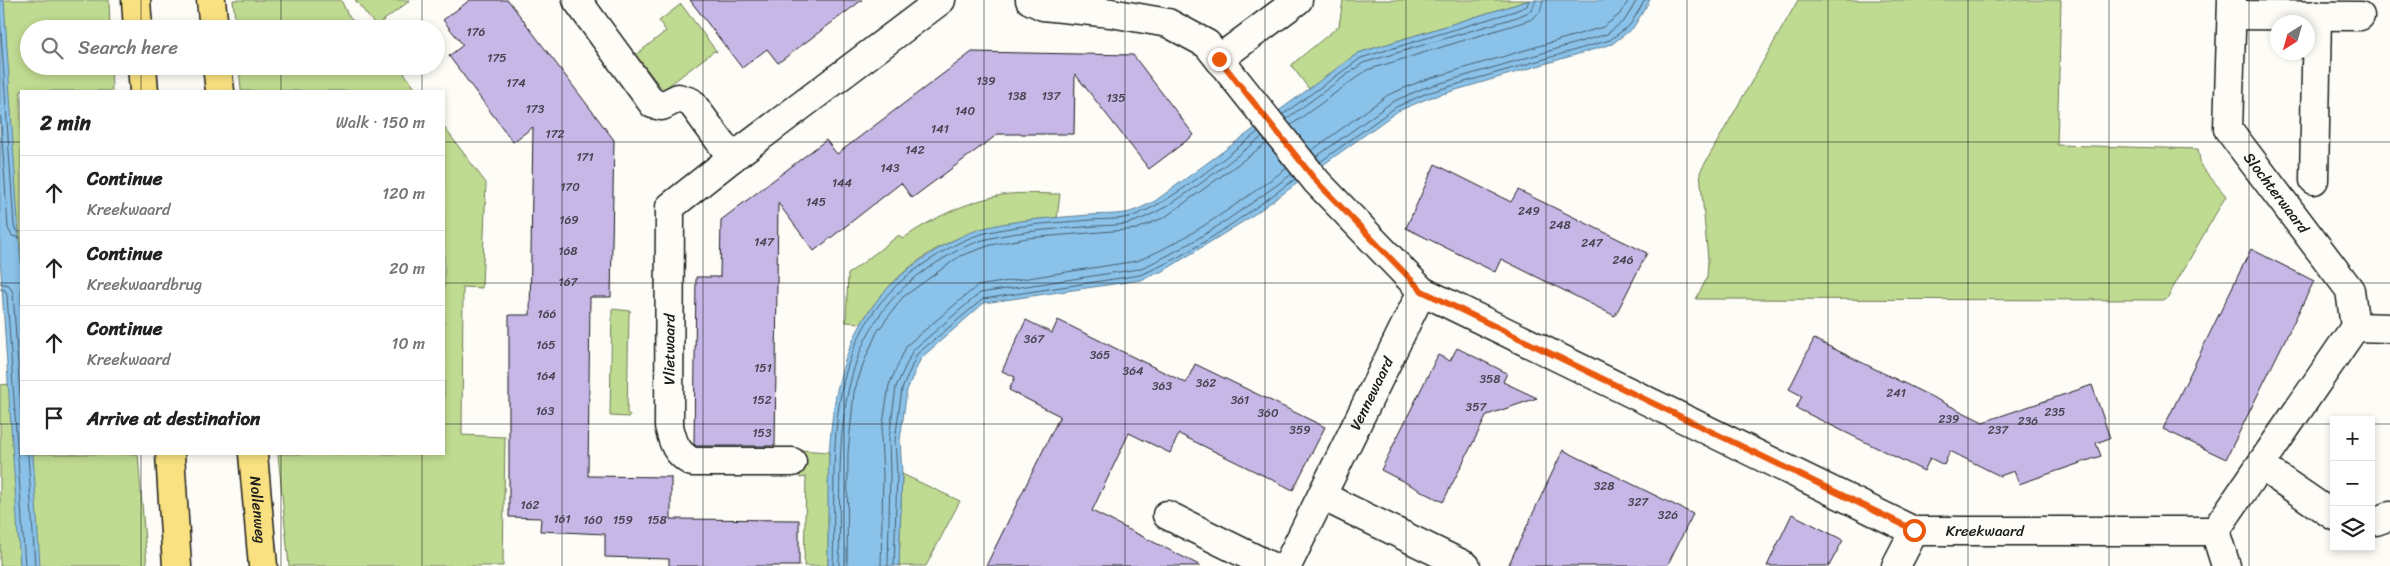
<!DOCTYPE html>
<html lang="en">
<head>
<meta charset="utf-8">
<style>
	body { margin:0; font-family:Sriracha,sans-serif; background:#f2f2f2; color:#222 }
	.controls { position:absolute; right:15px; bottom:15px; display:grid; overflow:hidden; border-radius:0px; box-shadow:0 2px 8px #0003 }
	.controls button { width:45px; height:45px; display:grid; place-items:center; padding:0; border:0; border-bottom:1px solid #e0e0e0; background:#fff; color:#222; font:25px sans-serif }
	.compass { position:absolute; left:2270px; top:15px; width:45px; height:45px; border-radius:50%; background:#fff; box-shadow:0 2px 8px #0003; rotate:217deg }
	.stop { position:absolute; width:15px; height:15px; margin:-11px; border:4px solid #ea580c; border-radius:50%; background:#fff }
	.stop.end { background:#ea580c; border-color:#fff; box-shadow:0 1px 5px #0008 }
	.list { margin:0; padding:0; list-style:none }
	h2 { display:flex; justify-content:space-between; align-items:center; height:65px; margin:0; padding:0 20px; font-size:21px }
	h2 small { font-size:16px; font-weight:400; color:#767676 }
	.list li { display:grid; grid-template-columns:32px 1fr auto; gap:15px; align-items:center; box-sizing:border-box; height:75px; padding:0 20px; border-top:1px solid #e0e0e0 }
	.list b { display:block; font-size:19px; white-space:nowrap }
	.list p { margin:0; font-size:16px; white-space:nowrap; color:#767676 }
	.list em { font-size:16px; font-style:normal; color:#767676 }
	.icon { flex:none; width:28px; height:28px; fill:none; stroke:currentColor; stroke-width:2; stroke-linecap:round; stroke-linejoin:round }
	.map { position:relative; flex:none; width:2390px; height:566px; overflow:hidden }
	.search { position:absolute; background:#fff; box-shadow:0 2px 8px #0003; left:20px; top:20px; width:425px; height:55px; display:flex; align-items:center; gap:12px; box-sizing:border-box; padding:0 18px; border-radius:28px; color:#767676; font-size:19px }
	.panel { position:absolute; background:#fff; box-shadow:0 2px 8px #0003; left:20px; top:90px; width:425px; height:365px; border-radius:0px }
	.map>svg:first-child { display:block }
	.green { fill:#bfda91; stroke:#6e7b56 }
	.water { fill:#8ac2e9; stroke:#5e8097 }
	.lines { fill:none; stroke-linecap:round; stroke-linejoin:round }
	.shore { stroke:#485e6e; stroke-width:1 }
	.building { fill:#c6b7e7; stroke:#1c1c1c }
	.street-casing { stroke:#1c1c1c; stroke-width:31 }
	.highway-casing { stroke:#1c1c1c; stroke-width:31 }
	.street { stroke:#fdfcf7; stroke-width:28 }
	.highway { stroke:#f9e181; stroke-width:28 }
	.route { stroke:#ea580c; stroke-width:6 }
	.grid { fill:none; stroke:#1c1c1c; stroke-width:1; stroke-opacity:0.55 }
	.labels { text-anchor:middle; stroke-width:4; stroke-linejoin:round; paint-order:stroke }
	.number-label { font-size:12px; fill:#46434f }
	.street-label { font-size:15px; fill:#1c1c1c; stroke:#fdfcf7 }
</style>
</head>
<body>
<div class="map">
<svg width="2390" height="566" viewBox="0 0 2390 566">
	<rect width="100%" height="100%" fill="#fdfcf7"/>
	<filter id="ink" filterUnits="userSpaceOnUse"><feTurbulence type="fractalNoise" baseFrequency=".02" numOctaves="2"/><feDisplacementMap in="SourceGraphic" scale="10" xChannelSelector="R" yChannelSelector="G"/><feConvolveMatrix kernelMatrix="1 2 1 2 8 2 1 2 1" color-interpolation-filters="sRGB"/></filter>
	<g filter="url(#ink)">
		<!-- green -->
		<path class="green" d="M 0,0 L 109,0 L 110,29 L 29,29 L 29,66 L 111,66 L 112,91 L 21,91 L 21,454 L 138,454 L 147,566 L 0,566 L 0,385 L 19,383 Z
			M 233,0 L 341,0 L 347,13 L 359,29 L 236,29 Z
			M 355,0 L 411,0 L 376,26 Z
			M 1343,0 L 1530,0 L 1358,53 L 1309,89 L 1291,65 L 1339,26 Z
			M 1798,0 L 2061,0 L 2057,145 L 2198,149 L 2201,166 L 2226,196 L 2166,300 L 1696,299 L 1707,278 L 1708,260 L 1700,172 Z
			M 681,4 L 717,52 L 714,51 L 663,90 L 634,53 L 637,54 L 666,31 L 659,21 Z
			M 239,66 L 399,66 L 417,91 L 241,91 Z
			M 444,127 L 486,183 L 482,288 L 463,287 L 462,435 L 505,437 L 503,566 L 289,566 L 278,454 L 444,454 Z
			M 1060,194 L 1057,218 C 972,222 909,249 861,323 L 846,322 L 848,274 L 899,235 L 902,239 C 933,218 965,202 1002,195 C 1020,192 1042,194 1060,194 Z
			M 612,309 L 631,311 L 629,313 L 627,413 L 630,415 L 629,417 L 610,416 Z
			M 800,450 L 829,452 L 828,566 L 804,566 L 806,477 L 800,478 Z
			M 902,474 L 960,501 L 926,566 L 899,566 Z"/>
		<!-- water -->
		<path class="water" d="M 0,0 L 4,0 L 21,267 L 21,454 L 33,454 L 40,566 L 20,566 L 0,257 Z
			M 1530,0 L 1650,0 L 1633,28 L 1612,44 L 1429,98 L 1398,111 L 1249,218 L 1165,270 L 1141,280 L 984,303 L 921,358 L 907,390 L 900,440 L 902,474 L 899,566 L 828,566 C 829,455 816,331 921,260 C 942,246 963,233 988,227 C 1021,219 1055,218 1089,215 C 1102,214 1118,215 1130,212 C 1139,209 1147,205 1155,201 L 1358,53 Z"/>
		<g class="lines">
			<!-- shore -->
			<path class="shore" d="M 0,17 L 14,226 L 16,231 L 21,232
				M 0,108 L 8,228 L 12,236 L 21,238
				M 1282,115 L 1361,58 L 1515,11 L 1527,6 L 1529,0
				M 1286,119 L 1363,63 L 1517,17 L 1531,11 L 1536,0
				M 1291,125 L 1367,70 L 1530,20 L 1540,12 L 1543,0
				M 1311,151 L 1388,95 L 1421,81 L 1603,27 L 1619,15 L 1629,0
				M 1316,157 L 1392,102 L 1424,88 L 1607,34 L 1625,20 L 1637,0
				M 1320,162 L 1396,107 L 1427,93 L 1610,40 L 1630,25 L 1645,0
				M 0,283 L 9,285 L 13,293 L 21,409
				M 0,289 L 5,290 L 7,295 L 25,566
				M 28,454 L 35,566
				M 833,566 C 837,457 817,336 922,265 C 944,251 964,237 990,232 C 1023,224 1057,223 1091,220 C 1104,219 1120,220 1133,216 C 1174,201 1222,159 1258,132
				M 839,566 C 842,459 825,338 927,269 C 947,256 967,243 991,238 C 1025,230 1061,229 1096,226 C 1108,225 1122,226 1133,222 C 1174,209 1226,163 1262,137
				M 847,566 L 848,453 L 854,392 L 864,362 L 877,332 L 903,297 L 960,256 L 991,245 L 1027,238 L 1137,229 L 1165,217 L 1267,143
				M 881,566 L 883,475 L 881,437 L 889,385 L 907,345 L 977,286 L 1137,261 C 1190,239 1240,202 1287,168
				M 888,566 L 890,475 L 889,439 L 896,387 L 913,350 L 980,293 L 1139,269 C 1193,246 1244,209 1292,174
				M 894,566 L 897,474 L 895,440 L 902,389 L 917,354 L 983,299 L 1140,275 C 1193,254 1249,213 1295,179"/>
		</g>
		<!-- building -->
		<path class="building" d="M 470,0 L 508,0 L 614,140 L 611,297 L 590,297 L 588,476 L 671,477 L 671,519 L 799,520 L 799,566 L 669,566 L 669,559 L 605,557 L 605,534 L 540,531 L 541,518 L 509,517 L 509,315 L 530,315 L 533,127 L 513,142 L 449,56 L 463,45 L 443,20 Z
			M 690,0 L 862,0 L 778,63 L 767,49 L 742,68 Z
			M 972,52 L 1133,55 L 1194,135 L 1149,169 L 1075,74 L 1074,134 L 998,134 L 912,198 L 901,183 L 814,251 L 778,203 L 775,446 L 696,446 L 694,444 L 696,277 L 720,277 L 721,220 L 826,140 L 837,154 Z
			M 1435,164 L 1511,202 L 1518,190 L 1647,253 L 1615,316 L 1501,259 L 1495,272 L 1406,228 Z
			M 2251,249 L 2314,281 L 2226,459 L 2163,429 Z
			M 1026,320 L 1052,333 L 1058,320 L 1186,383 L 1195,364 L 1325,427 L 1293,490 L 1179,434 L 1170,453 L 1129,433 L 1092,511 L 1201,566 L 986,566 L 1060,416 L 1009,390 L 1015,377 L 1002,371 Z
			M 1814,339 L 1983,422 L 2092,385 L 2110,438 L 2096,443 L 2101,456 L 2019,484 L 2014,471 L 2000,476 L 1950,451 L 1944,465 L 1930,458 L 1924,471 L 1796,408 L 1802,396 L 1789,389 Z
			M 1457,348 L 1507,373 L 1503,382 L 1537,398 L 1487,415 L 1443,502 L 1381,470 L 1438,355 L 1450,361 Z
			M 1563,450 L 1693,514 L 1667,566 L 1508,566 Z
			M 1792,514 L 1843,540 L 1829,566 L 1767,566 Z"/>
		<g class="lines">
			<defs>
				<g id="street">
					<path d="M 577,0 L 653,104 L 662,106 L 678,98 L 691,102 L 732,158"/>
					<path id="s1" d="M 1030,0 L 1043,6 L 1111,13 L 1168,23 L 1207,44 L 1317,182 L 1422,291 L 1914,531 L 2215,531"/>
					<path id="s2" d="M 2232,0 L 2228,129 L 2350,290 L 2355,327"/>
					<path d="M 2232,15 L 2360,16"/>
					<path d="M 1219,59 L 1298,0"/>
					<path d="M 2314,180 L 2317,15"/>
					<path d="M 2355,327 L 2390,328"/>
					<path id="s3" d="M 792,462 L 692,462 C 676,453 673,443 669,426 L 670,207 L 732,158 L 941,0"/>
					<path d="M 2261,466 L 2334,516"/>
					<path d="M 1322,496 L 1466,566"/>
					<path d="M 1167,515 L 1270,566"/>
					<path d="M 2371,520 L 2376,521 L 2390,516"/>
					<path d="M 2215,531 L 2355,327"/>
					<path d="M 2215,531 L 2226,566"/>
					<path id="s4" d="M 1287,566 L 1422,291"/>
					<path d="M 1896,566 L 1914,531"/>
				</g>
				<g id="highway">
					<path d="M 136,0 L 138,29"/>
					<path d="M 211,0 L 214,29"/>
					<path d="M 142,66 L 144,91"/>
					<path d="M 217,66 L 220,91"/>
					<path d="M 170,454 L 177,566"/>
					<path id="s5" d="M 253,454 L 263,566"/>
				</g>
			</defs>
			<!-- street casing -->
			<use href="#street" class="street-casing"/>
			<!-- highway casing -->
			<use href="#highway" class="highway-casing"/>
			<!-- street -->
			<use href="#street" class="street"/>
			<!-- highway -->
			<use href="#highway" class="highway"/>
		</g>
	</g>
	<g class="lines" filter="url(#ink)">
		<!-- route -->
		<path class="route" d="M 1219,59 L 1317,182 L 1422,291 L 1914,530"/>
	</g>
	<!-- grid -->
	<path class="grid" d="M 141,0 L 141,29M 281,0 L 281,29M 422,0 L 422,29M 562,0 L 562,566M 703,0 L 703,566M 844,0 L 844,566M 984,0 L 984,566M 1125,0 L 1125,566M 1265,0 L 1265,566M 1406,0 L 1406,566M 1546,0 L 1546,566M 1687,0 L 1687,566M 1828,0 L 1828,566M 1968,0 L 1968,566M 2109,0 L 2109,566M 2249,0 L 2249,566M 141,66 L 141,91M 281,66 L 281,91M 422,66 L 422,91M 0,142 L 21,142M 444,142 L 2390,142M 0,283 L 21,283M 444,283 L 2390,283M 0,424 L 21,424M 444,424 L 2334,424M 2371,424 L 2390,424M 141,454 L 141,566M 281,454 L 281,566M 422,454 L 422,566"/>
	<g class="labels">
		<!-- number labels -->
		<g class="number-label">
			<text x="476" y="36">176</text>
			<text x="497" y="62">175</text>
			<text x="986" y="85">139</text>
			<text x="516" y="87">174</text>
			<text x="1017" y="100">138</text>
			<text x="1051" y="100">137</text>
			<text x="1116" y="102">135</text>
			<text x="535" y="113">173</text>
			<text x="965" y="115">140</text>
			<text x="940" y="133">141</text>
			<text x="555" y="138">172</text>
			<text x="915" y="154">142</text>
			<text x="585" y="161">171</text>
			<text x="890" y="172">143</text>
			<text x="842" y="187">144</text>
			<text x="570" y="191">170</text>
			<text x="816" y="206">145</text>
			<text x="1529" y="215">249</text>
			<text x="569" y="224">169</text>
			<text x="1560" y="229">248</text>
			<text x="764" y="246">147</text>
			<text x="1592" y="247">247</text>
			<text x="568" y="255">168</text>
			<text x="1623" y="264">246</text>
			<text x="568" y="286">167</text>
			<text x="547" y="318">166</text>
			<text x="1034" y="343">367</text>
			<text x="546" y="349">165</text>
			<text x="1100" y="359">365</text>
			<text x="763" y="372">151</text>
			<text x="1133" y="375">364</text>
			<text x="546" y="380">164</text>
			<text x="1490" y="383">358</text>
			<text x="1206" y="387">362</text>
			<text x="1162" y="390">363</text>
			<text x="1896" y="397">241</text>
			<text x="762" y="404">152</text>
			<text x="1240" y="404">361</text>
			<text x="1476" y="411">357</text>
			<text x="545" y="415">163</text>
			<text x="2055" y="416">235</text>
			<text x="1268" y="417">360</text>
			<text x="1949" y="423">239</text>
			<text x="2028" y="425">236</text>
			<text x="1300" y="434">359</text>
			<text x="1998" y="434">237</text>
			<text x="762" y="437">153</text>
			<text x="1604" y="490">328</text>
			<text x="1638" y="506">327</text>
			<text x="530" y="509">162</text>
			<text x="1668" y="519">326</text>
			<text x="562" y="523">161</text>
			<text x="593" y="524">160</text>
			<text x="623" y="524">159</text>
			<text x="657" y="524">158</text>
		</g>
		<!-- street labels -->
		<g class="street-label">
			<text dy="5" stroke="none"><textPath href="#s2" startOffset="209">Slochterwaard</textPath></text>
			<text dy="5" stroke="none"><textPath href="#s3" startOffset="221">Vlietwaard</textPath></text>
			<text dy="5" stroke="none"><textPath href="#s4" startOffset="192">Vennewaard</textPath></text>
			<text dy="5" stroke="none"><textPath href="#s5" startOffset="56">Nollenweg</textPath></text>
			<text dy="5" stroke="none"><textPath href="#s1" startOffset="1131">Kreekwaard</textPath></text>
		</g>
	</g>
</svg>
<div class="controls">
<button>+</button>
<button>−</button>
<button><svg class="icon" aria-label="layers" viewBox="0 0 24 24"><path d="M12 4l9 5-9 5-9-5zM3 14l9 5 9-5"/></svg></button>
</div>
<svg class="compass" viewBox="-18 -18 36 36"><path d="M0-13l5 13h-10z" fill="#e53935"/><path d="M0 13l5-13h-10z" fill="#767676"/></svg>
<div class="stop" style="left:1914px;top:530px"></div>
<div class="stop end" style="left:1219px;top:59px"></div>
<div class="search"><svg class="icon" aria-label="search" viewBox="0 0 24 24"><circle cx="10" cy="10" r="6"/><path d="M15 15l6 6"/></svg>Search here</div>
<section class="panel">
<h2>2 min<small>Walk · 150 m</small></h2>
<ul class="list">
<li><svg class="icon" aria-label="ahead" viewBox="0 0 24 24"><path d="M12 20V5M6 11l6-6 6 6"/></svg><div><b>Continue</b><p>Kreekwaard</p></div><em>120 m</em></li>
<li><svg class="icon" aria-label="ahead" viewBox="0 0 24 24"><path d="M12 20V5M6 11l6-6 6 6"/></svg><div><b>Continue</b><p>Kreekwaardbrug</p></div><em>20 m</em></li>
<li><svg class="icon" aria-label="ahead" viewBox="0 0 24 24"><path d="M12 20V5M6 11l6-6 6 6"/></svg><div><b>Continue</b><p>Kreekwaard</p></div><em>10 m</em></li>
<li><svg class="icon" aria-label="arrive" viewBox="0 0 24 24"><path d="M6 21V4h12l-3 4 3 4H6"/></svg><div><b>Arrive at destination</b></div></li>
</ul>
</section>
</div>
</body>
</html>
